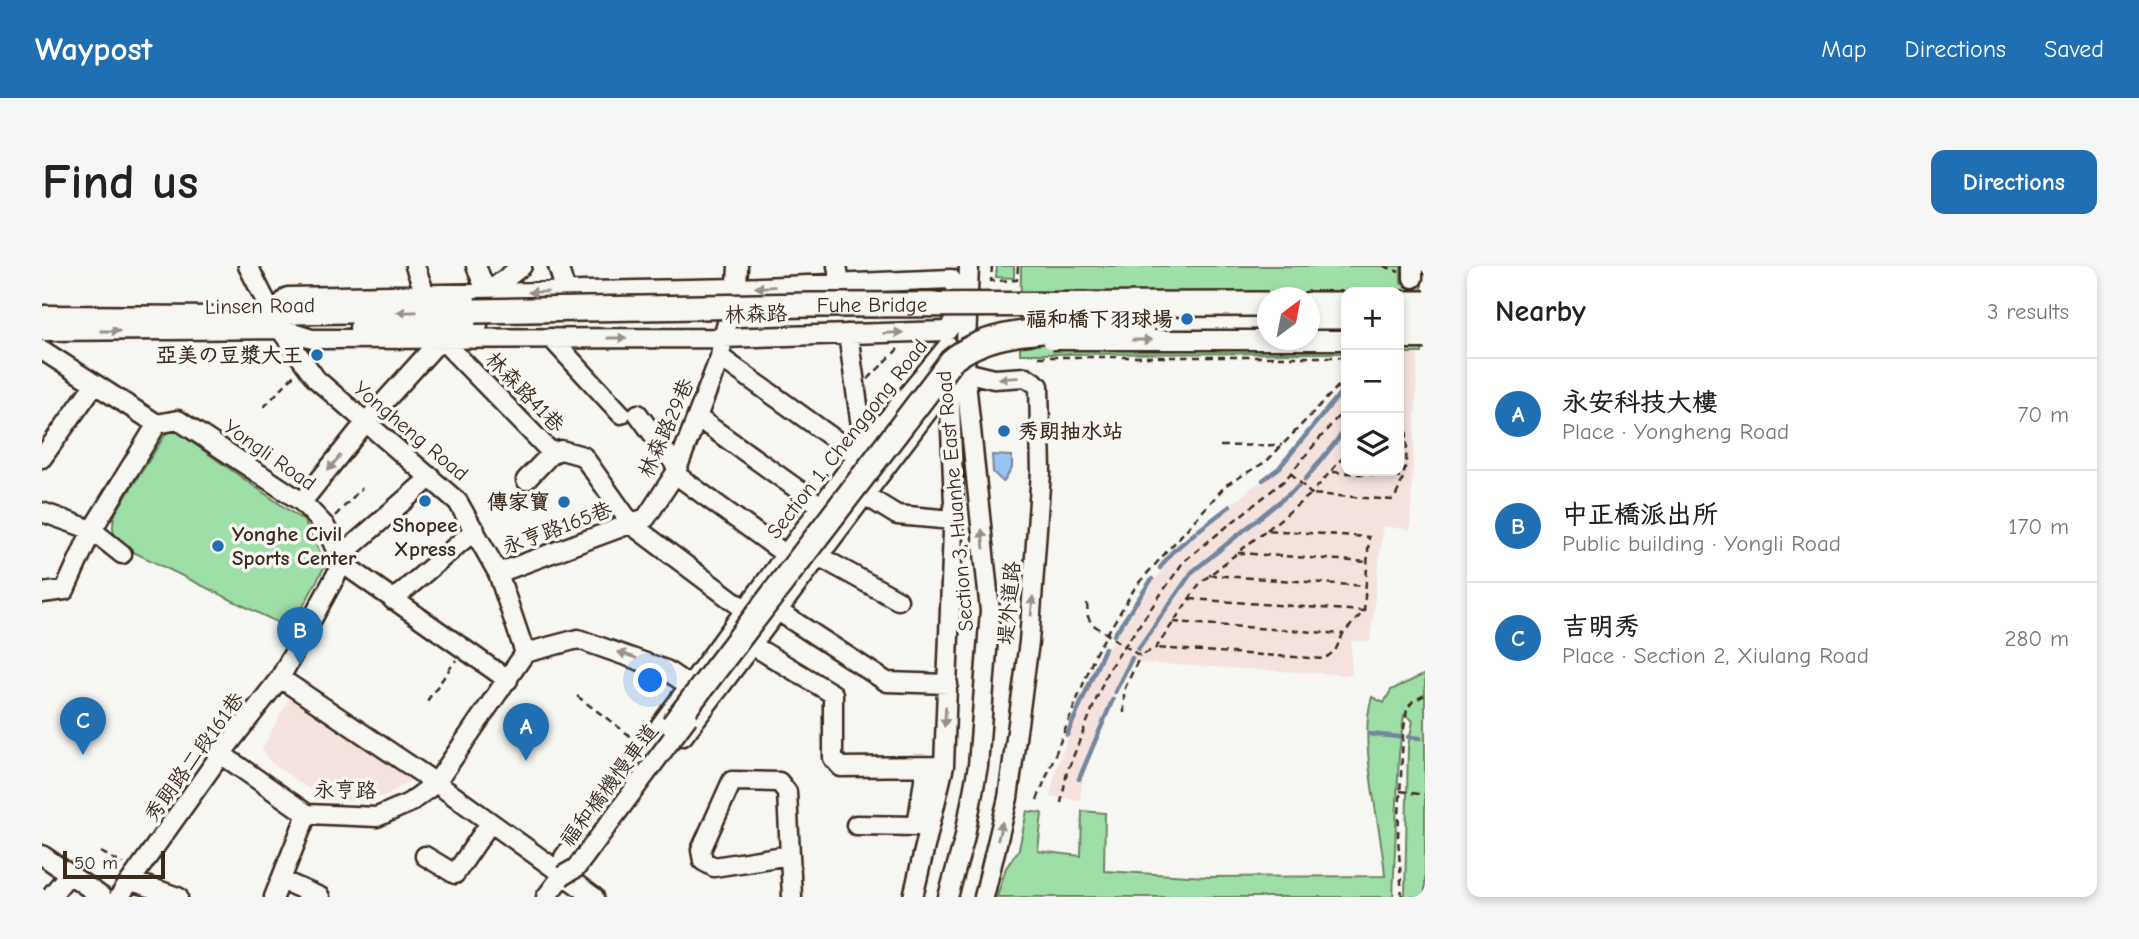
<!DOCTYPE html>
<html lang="en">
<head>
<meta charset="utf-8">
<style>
	body { margin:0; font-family:"Comic Neue","LXGW WenKai TC","Klee One",sans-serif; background:#f6f6f6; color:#222 }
	.controls { position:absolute; right:21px; top:21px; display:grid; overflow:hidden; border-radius:14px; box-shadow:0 4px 10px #0003 }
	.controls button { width:63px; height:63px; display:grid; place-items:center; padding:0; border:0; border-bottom:2px solid #e0e0e0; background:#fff; color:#222; font:35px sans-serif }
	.compass { position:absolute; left:1215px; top:21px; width:63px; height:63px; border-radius:50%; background:#fff; box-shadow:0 4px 10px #0003; rotate:32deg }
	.scale { position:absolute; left:21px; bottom:18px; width:102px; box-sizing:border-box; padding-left:7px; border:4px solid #3b2a1e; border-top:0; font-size:19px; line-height:24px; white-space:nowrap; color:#3b2a1e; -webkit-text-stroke:5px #f6f6f2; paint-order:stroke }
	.you { position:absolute; left:609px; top:415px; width:24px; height:24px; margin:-18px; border:5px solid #fff; border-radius:50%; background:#1a73e8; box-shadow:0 0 0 10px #1a73e833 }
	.badge { display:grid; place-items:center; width:46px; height:46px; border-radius:50%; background:#1f6fb2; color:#fff; font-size:23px; font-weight:700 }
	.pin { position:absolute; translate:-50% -58px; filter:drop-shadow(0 2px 4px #0008) }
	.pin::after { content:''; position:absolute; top:37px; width:24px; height:21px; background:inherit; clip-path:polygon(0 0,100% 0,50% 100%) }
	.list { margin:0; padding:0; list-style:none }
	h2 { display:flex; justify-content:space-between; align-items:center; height:91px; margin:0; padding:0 28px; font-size:30px }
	h2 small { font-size:23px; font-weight:400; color:#767676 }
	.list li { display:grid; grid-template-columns:46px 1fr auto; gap:21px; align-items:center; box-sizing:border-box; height:112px; padding:0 28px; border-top:2px solid #e0e0e0 }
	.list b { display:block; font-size:26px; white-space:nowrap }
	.list p { margin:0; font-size:23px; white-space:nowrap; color:#767676 }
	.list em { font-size:23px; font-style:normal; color:#767676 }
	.icon { flex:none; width:38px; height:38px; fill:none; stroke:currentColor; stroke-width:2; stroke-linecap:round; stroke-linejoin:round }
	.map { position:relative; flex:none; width:1383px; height:631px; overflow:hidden; border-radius:14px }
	header { display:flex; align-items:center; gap:42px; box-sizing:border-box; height:98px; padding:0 35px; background:#1f6fb2; color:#fff }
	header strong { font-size:33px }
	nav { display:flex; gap:38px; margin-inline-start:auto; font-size:24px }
	.intro { display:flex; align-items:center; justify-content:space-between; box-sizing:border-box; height:168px; padding:0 42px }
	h1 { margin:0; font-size:49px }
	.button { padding:18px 32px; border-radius:14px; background:#1f6fb2; color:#fff; font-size:24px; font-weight:700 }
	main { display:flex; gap:42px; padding:0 42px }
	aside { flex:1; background:#fff; border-radius:14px; box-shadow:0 4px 10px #0003 }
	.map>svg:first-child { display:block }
	.built { fill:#f4e2de }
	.green { fill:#9edea7; stroke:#6c8462; stroke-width:2; fill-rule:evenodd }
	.water { fill:#98c4f2; stroke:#73869d; stroke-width:2 }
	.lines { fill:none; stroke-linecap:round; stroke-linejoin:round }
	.stream { stroke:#73869d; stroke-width:4.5 }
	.minor-casing { stroke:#3b2a1e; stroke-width:23 }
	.major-casing { stroke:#3b2a1e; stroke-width:28 }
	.path { stroke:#3b2a1e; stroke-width:2.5; stroke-dasharray:7 5; stroke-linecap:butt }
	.minor { stroke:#f6f6f2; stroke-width:18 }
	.major { stroke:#f6f6f2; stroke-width:23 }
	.minor-bridge-casing { stroke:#3b2a1e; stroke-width:23; stroke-linecap:butt }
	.major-bridge-casing { stroke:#3b2a1e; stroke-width:28; stroke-linecap:butt }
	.minor-bridge { stroke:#f6f6f2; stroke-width:18 }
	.major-bridge { stroke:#f6f6f2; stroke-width:23 }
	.oneway { fill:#989088 }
	.poi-dot { fill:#1f6fb2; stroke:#f6f6f2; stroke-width:2.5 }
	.labels { text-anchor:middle; stroke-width:7; stroke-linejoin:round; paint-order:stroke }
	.street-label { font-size:21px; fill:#3b2a1e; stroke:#f6f6f2 }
	.poi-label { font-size:21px; font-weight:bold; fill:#3b2a1e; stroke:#f6f6f2; text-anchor:end }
</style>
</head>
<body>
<header>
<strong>Waypost</strong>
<nav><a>Map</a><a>Directions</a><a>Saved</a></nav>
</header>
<div class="intro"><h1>Find us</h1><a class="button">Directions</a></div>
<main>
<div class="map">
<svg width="1383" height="631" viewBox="0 0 1383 631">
	<rect width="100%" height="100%" fill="#f6f6f2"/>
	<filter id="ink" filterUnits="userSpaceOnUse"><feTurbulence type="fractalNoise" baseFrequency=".0143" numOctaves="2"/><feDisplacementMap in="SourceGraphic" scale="14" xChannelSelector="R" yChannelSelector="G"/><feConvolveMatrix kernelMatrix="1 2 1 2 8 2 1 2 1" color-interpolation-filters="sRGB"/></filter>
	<g filter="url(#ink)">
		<!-- built -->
		<path class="built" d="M 1357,87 L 1376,87 L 1368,264 L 1341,260 L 1328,376 L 1309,375 L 1310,409 L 1099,397 L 1090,392 L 1079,411 L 1041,512 L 1038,534 L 1008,530 L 1014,503 L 1057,394 L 1136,281 L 1240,198 L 1304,120 L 1304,205 L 1357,205 Z
			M 251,425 L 372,512 L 347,528 L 325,535 L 290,534 L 267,523 L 228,496 L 220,483 Z"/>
		<!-- green -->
		<path class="green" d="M 955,0 L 972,0 L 972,12 L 954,11 Z
			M 979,0 L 1359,0 L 1359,17 L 1380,17 L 1380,87 L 1357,87 L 1357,26 L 1304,26 L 1304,87 L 978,88 ZM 1226,32 L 1268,32 L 1268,74 L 1226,74 Z
			M 127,163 L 131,163 L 262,255 L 284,298 L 249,363 L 81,281 C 71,270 68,260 74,246 Z
			M 1383,408 L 1383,631 L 1363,631 L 1366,480 L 1371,455 L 1362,449 L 1357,488 L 1351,631 L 955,631 L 964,602 L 977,583 L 985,545 L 1000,547 L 996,585 L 1039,590 L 1040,545 L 1063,547 L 1062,605 L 1165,611 L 1343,610 C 1340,562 1315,476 1330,431 L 1342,437 L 1349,424 Z"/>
		<!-- water -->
		<path class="water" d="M 950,189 L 970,190 L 970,202 L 961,216 L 951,206 Z"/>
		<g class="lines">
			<!-- stream -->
			<path class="stream" d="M 1221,214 L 1237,202 L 1304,120
				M 1263,214 L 1304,163
				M 1157,264 L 1188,240
				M 1118,302 L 1129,287 L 1153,267
				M 1072,369 L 1110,313
				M 1096,383 L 1150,306 L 1257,220
				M 1073,426 L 1090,392
				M 1327,468 L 1358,471
				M 1025,469 L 1063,382
				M 1366,471 L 1378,472
				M 1037,513 L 1071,433"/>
			<defs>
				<path id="minor" d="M 373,0 L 383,28
					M 434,0 L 445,27 L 480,0
					M 516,0 L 524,26
					M 795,0 L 799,19
					M 1371,12 L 1371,0
					M 230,48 L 246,31 L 696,22 L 909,13 L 925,38
					M 0,49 L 179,50 L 433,45
					M 317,62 L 436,59
					M 238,63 L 270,73 L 680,72 L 905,65 L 925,38
					M 0,65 L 247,63
					M 806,68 L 822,182 L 828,187
					M 509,72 L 579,148
					M 0,84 L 115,158
					M 678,91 L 816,190
					M 923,106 L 952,113 L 984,111 L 997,120 L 999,206 L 987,376 L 966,532 L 942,631
					M 596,148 L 635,201
					M 656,152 L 779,240
					M 0,192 L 52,119
					M 633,208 L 743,288
					M 484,214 L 510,187
					M 824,230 L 855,249 L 911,254
					M 260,236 L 323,157 L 399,73 L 510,187 L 519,184 L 541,190 L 590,259 L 702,343
					M 0,246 L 50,264 L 80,288
					M 778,291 L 856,334
					M 456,307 L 604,252 L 633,208 L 678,91 C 681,59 696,32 696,0
					M 0,327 L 23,324 L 50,264 L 115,158 L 136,154 L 260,236 L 283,260 L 300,297 L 466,414
					M 351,334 L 433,264
					M 736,345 L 845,416 L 906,418
					M 710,379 L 791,428 L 791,492 L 799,501 L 902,500
					M 483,387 L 536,373 L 624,404 L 646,419
					M 238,412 L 394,517 L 552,631
					M 641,470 L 907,117 L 923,106
					M 179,488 L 265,548 L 335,551 L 367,537 L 394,517 L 483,387 L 456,307 L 416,236 L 274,113 L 238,63 L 206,0
					M 814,559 L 875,560 L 884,501
					M 0,589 L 60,631
					M 748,589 L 672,601 L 661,595 L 659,584 L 690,515 L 737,516 L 745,526 L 750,631
					M 383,590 L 413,608 L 448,557
					M 239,614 L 278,631
					M 90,615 L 136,631
					M 8,631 L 27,608
					M 77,631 L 179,488 L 238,412 L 310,280 L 389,211
					M 232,631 L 265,548
					M 504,631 L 520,610 L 522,591 L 822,182 L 906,80 L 923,106
					M 871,631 L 902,500 L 912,238 L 907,114
					M 906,631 L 922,574 L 936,500 L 948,345 L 923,106 L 927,0"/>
				<path id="major" d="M 1268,38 L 1304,38
					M 1104,56 L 1226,58
					M 1268,58 L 1304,59"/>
			</defs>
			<!-- minor casing -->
			<use href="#minor" class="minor-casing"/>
			<!-- major casing -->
			<use href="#major" class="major-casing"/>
			<!-- path -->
			<path class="path" d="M 950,0 L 949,15 L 975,14 L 976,0
				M 1342,0 L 1357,6
				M 996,91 L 1304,91
				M 826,113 L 856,83
				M 222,141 L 253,108
				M 1357,167 L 1363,159
				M 1178,180 L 1240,179
				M 1291,206 L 1361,211
				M 1249,207 L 1269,228 L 1304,188
				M 293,250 L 320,222
				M 1225,264 L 1269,228 L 1351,234 C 1371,205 1366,150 1357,118
				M 1196,287 L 1326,296
				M 1167,309 L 1324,320
				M 1148,333 L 1322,345
				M 1045,337 L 1046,351 L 1050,358 L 1098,390 L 1114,382 L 1158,317 L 1224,264 L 1327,271 L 1322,345 L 1301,368 L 1293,385 L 1282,393 L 1114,382
				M 1131,356 L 1301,368
				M 535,430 L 591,472
				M 385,435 L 414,394
				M 1082,447 L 1082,424 L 1098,390
				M 1358,525 L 1383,529
				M 995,534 L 1054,386 L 1094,320 L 1184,219 L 1225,195 L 1304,112
				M 1019,537 L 1025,506 L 1066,404 L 1142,295 L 1243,214 L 1304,141
				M 59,586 L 81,598
				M 1360,631 L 1356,571 L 1361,469 L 1365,443 L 1371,435 L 1383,429"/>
			<!-- minor -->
			<use href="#minor" class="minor"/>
			<!-- major -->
			<use href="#major" class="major"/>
			<defs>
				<path id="minor-bridge" d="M 1357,73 L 1383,73
					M 1010,74 L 1304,74
					M 520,610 L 534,602 L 646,451"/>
				<g id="major-bridge">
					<path d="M 1357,37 L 1383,37"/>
					<path id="s1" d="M 433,45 L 768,39 L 1226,38"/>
					<path d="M 1034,53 L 1104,56"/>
					<path d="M 1357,59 L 1383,59"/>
					<path d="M 631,459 L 909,95 C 948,62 1005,66 1054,61"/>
				</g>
			</defs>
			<!-- minor-bridge casing -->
			<use href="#minor-bridge" class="minor-bridge-casing"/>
			<!-- major-bridge casing -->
			<use href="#major-bridge" class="major-bridge-casing"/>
			<!-- minor-bridge -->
			<use href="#minor-bridge" class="minor-bridge"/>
			<!-- major-bridge -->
			<use href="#major-bridge" class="major-bridge"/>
		</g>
		<!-- one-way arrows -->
		<defs><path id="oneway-solid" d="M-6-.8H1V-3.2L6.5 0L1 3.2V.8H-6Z" transform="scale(1.75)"/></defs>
		<g class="oneway">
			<use href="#oneway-solid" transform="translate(723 21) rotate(178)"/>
			<use href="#oneway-solid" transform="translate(496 26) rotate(179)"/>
			<use href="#oneway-solid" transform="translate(365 46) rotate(179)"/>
			<use href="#oneway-solid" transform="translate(68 65)"/>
			<use href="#oneway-solid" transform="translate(851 67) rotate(-2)"/>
			<use href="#oneway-solid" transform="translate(575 72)"/>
			<use href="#oneway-solid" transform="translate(1100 74)"/>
			<use href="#oneway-solid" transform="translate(967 112) rotate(178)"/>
			<use href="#oneway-solid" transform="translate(292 197) rotate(129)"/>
			<use href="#oneway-solid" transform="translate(941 273) rotate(-96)"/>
			<use href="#oneway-solid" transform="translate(990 340) rotate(-85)"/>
			<use href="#oneway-solid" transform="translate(585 389) rotate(-161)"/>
			<use href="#oneway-solid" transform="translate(903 451) rotate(94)"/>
			<use href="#oneway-solid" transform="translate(958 565) rotate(-76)"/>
		</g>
	</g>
	<!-- markers -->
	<g class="poi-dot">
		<circle cx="1145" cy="53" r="7"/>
		<circle cx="275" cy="89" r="7"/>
		<circle cx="962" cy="165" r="7"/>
		<circle cx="383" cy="235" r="7"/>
		<circle cx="522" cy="236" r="7"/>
		<circle cx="176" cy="280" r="7"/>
	</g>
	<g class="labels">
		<!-- street labels -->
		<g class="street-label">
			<text dy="7" stroke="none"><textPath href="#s1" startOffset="397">Fuhe Bridge</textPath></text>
			<text transform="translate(218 40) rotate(-1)" y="7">Linsen Road</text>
			<text transform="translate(714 48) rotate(-2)" y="7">林森路</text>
			<text transform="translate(483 126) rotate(46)" y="7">林森路41巷</text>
			<text transform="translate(624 162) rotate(-66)" y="7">林森路29巷</text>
			<text transform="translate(369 165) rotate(40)" y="7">Yongheng Road</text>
			<text transform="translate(805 173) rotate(-52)" y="7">Section 1, Chenggong Road</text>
			<text transform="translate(228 189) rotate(35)" y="7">Yongli Road</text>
			<text transform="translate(913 235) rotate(-95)" y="7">Section 3, Huanhe East Road</text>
			<text transform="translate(515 262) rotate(-20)" y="7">永亨路165巷</text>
			<text transform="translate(967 337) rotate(-85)" y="7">堤外道路</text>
			<text transform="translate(152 491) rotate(-54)" y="7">秀朗路二段161巷</text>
			<text transform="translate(567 519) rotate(-53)" y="7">福和橋機慢車道</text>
			<text transform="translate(303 524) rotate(1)" y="7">永亨路</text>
		</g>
		<!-- poi labels -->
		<g class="poi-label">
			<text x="1131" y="60">福和橋下羽球場</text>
			<text x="261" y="96">亞美の豆漿大王</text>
			<text x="976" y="172" text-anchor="start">秀朗抽水站</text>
			<text x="508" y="243">傳家寶</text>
			<text x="383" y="266" text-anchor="middle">Shopee<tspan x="383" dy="24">Xpress</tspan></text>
			<text x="190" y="275" text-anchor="start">Yonghe Civil<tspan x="190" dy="24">Sports Center</tspan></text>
		</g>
	</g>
</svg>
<div class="controls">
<button>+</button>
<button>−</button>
<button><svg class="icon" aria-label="layers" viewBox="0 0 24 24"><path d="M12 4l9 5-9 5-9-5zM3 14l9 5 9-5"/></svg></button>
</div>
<svg class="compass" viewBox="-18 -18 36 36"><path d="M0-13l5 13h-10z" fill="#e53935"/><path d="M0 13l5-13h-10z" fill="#767676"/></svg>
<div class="scale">50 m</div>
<div class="you"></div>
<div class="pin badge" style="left:484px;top:495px">A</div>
<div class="pin badge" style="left:258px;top:399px">B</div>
<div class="pin badge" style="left:41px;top:489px">C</div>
</div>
<aside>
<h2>Nearby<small>3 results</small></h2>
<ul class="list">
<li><span class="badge">A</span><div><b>永安科技大樓</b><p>Place · Yongheng Road</p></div><em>70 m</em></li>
<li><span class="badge">B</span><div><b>中正橋派出所</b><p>Public building · Yongli Road</p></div><em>170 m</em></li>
<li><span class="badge">C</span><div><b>吉明秀</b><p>Place · Section 2, Xiulang Road</p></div><em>280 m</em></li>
</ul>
</aside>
</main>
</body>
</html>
